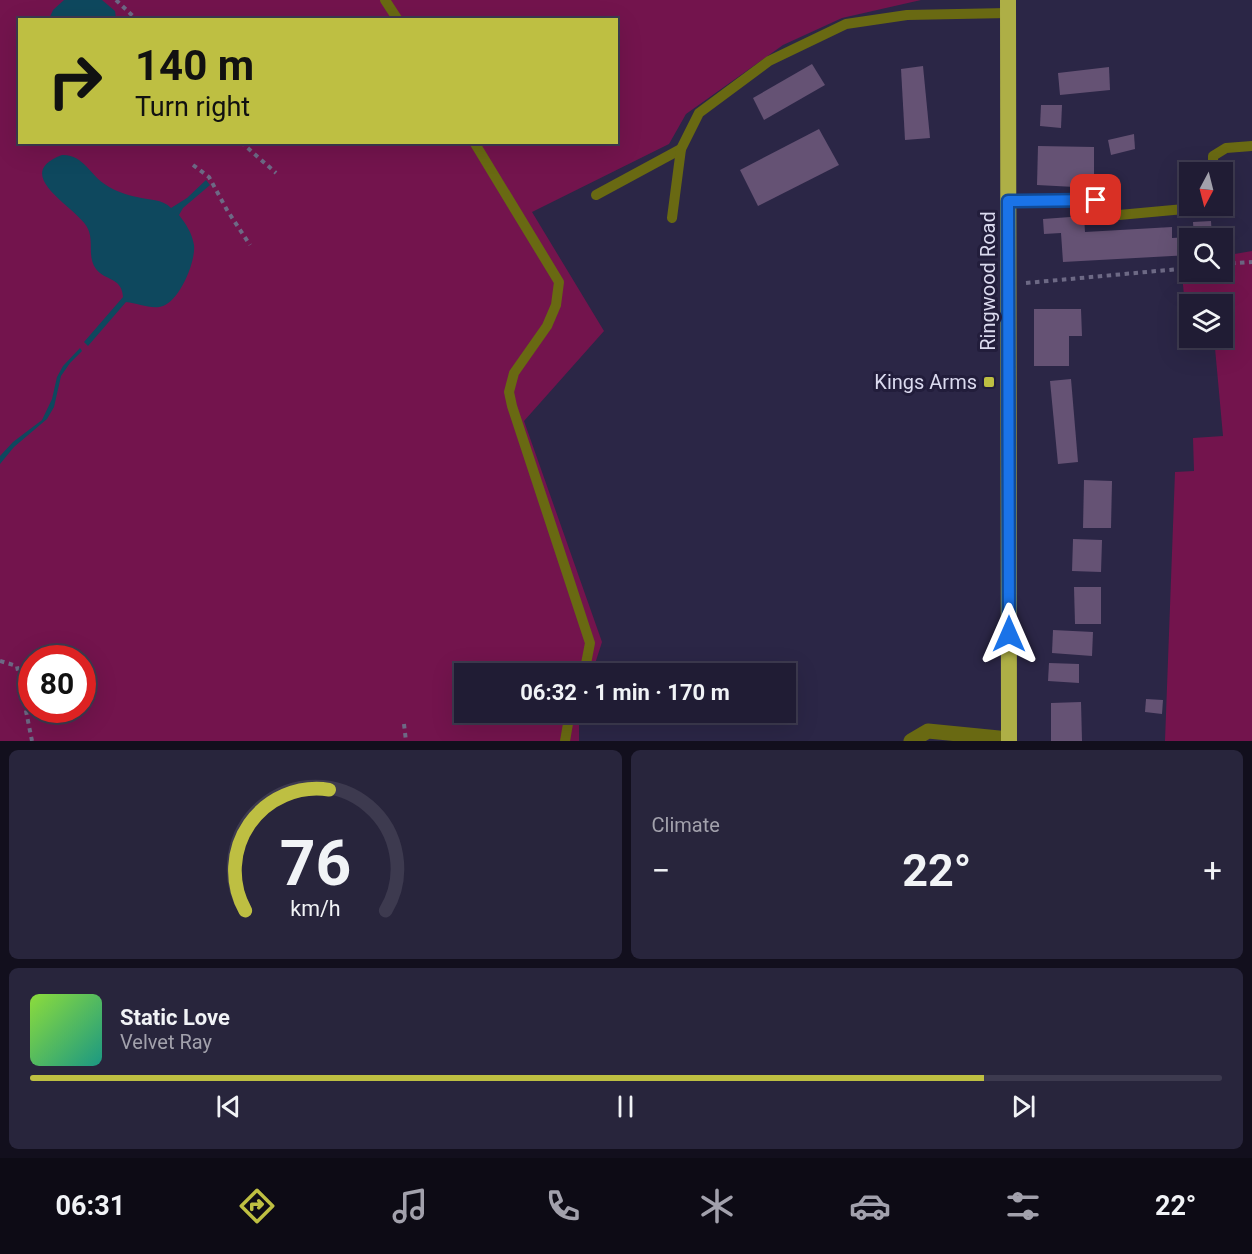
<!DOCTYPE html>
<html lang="en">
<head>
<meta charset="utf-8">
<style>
	body { margin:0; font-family:Roboto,sans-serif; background:#28253c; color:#f1f3f6; height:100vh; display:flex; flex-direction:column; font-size:22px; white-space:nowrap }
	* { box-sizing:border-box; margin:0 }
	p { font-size:20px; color:#a2a1ac }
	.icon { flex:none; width:33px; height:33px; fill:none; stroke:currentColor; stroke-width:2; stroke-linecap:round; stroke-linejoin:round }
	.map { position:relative; height:741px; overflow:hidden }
	.side { display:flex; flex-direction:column; gap:9px; padding:9px; background:#120f1d; flex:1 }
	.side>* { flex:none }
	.guide { position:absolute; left:18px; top:18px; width:600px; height:126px; border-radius:0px; box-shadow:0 6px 24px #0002,0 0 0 2px #3d3a4f; background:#bebf42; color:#111; overflow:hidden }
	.needle { width:39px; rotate:187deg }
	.buttons { position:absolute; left:1179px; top:162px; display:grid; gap:12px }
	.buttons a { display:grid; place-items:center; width:54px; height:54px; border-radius:0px; background:#201c34; box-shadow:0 6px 24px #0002,0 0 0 2px #3d3a4f; font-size:30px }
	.speed { position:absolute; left:18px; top:645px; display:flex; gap:12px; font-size:30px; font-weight:700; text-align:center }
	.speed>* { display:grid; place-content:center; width:78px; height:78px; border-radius:50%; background:#201c34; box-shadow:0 6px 24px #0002,0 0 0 2px #3d3a4f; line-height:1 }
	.speed .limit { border:9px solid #d22; background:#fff; color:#111 }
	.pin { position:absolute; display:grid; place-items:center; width:51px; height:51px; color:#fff; margin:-26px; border-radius:12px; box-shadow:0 3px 9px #0006 }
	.me { position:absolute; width:66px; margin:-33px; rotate:0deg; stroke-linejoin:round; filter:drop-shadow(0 0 4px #0008) }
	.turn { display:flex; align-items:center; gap:21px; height:126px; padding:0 18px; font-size:27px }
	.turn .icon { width:78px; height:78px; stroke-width:2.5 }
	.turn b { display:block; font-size:42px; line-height:51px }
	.big { font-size:45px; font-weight:700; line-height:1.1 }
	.side .tile { flex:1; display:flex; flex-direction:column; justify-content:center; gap:9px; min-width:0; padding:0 21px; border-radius:9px; background:#28253c }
	.side .dial { align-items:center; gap:0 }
	.dial svg { height:156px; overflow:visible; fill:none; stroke:#3d3a4f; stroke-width:7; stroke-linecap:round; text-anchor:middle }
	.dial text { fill:#f1f3f6; stroke:none }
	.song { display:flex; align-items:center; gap:18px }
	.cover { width:72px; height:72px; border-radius:9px; background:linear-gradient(135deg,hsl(90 70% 55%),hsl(170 70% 35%)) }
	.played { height:6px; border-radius:3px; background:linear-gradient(90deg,#bebf42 80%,#3d3a4f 80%) }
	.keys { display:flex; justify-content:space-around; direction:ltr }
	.heat { display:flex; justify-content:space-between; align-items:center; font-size:33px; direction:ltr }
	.side .tiles { flex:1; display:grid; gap:9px; grid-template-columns:1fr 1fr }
	.tile:last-child { grid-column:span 2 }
	.trip { position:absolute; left:454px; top:663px; width:342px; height:60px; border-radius:0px; background:#201c34; box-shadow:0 6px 24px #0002,0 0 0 2px #3d3a4f; font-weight:700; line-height:60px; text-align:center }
	.dock { display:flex; height:96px; justify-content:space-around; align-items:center; background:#0d0b15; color:#a2a1ac }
	.dock .icon { width:42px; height:42px }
	.dock .selected { color:#bebf42 }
	.dock b { font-size:27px; color:#f1f3f6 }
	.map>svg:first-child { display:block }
</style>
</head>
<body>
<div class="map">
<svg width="1252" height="741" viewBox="0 0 1252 741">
	<rect width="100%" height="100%" fill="#2b2646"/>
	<g fill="#73144d" fill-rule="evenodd">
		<path d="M 0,0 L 921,0 L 842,18 L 783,45 L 686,114 L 669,144 L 532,212 L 604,331 L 524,421 L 602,642 L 592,673 L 465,674 L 465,712 L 579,713 L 579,741 L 0,741 ZM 20,20 L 616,20 L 616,142 L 20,142 ZM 32,658 L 82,658 L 82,710 L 32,710 Z"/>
		<path d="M 1252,251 L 1252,741 L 1165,741 L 1175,472 L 1194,471 L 1193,438 L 1223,436 L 1215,348 L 1189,350 L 1181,263 L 1189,262 L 1190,272 L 1222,272 L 1223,256 ZM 1222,304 L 1222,338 L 1190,338 L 1190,304 Z"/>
	</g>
	<g fill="#0e485e">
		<path d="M 64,0 L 102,0 L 115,11 L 116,18 L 49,19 L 53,10 Z"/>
		<path d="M 62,155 C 83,154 90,175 106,185 C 115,191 127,195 137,197 C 148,200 163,199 171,208 L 187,198 L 206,180 L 210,185 L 183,208 L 179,215 C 186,224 192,233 194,245 C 196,261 180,300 163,306 C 152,310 138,303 126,302 L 88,346 L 84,342 L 123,297 C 122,277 105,281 96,269 C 87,257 94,242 88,229 C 80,209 8,175 62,155 Z"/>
		<path d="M 80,348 L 82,351 L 70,363 L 61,376 L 54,407 L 47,419 L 14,447 L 0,464 L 0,456 L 13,442 L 42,420 L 52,399 L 57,377 L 63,366 Z"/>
	</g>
	<g fill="#655274">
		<path d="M 812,64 L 825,85 L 764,120 L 753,98 Z"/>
		<path d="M 923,66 L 930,138 L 905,140 L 901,69 Z"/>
		<path d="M 1109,67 L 1110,90 L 1060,95 L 1058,73 Z"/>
		<path d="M 1041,105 L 1062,105 L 1061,128 L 1040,126 Z"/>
		<path d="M 819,129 L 839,165 L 758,206 L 740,170 Z"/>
		<path d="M 1134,134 L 1135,149 L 1111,155 L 1108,140 Z"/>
		<path d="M 1038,146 L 1094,147 L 1094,188 L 1037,185 Z"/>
		<path d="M 1084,216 L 1085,232 L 1172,227 L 1172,238 L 1190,237 L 1190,255 L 1063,262 L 1061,233 L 1044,234 L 1043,219 Z"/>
		<path d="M 1211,221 L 1212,238 L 1194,238 L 1193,222 Z"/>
		<path d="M 1034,309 L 1081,309 L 1082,336 L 1069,336 L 1069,366 L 1034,366 Z"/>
		<path d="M 1071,379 L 1078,462 L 1058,464 L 1050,381 Z"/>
		<path d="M 1084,480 L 1112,481 L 1111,528 L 1083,528 Z"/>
		<path d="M 1073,539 L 1102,540 L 1101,572 L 1072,571 Z"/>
		<path d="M 1074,587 L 1101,587 L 1101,624 L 1075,624 Z"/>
		<path d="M 1053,630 L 1093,632 L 1092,656 L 1052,653 Z"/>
		<path d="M 1049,663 L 1079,664 L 1079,683 L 1048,681 Z"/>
		<path d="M 1146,699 L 1163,700 L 1162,714 L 1145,712 Z"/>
		<path d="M 1081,702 L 1082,741 L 1051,741 L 1051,703 Z"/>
	</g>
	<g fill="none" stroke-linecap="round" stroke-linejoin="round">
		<g stroke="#6d6985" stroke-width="4" stroke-dasharray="4.5 4.5" stroke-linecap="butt">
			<path d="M 116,0 L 137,20"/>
			<path d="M 241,142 L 276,173"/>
			<path d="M 193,165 L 209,177 L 227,210 L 250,245"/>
			<path d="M 1222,264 L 1252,262"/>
			<path d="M 1026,283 L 1190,268"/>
			<path d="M 0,661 L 17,666 L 32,741"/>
			<path d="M 404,724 L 406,741"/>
		</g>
		<g stroke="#696912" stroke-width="10">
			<path d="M 385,0 L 398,20"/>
			<path d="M 474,142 L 559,282 L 556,305 L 547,326 L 514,373 L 509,392 L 512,406 L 590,643 L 584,674"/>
			<path d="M 1213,172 L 1213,156 L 1226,148 L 1252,146"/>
			<path d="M 596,195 L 681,149"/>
			<path d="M 1008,201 L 1096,200 L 1119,215 L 1206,207 L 1206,206"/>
			<path d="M 672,218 L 681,149 L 699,113 L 769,61 L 846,24 L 907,15 L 1008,13"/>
			<path d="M 565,741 L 570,712"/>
		</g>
		<path stroke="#696912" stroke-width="15" d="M 911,741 L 928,731 L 1009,739"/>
		<path stroke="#aeaf46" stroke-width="16" d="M 1008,0 L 1009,741"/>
	</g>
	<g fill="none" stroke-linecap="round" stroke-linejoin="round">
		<g stroke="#114b97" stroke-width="15">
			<path id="route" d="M 1009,634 L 1008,201 L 1096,200"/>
		</g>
		<use href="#route" stroke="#1a73e8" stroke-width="10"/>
	</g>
	<rect fill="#bebf42" stroke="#221d3b" stroke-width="2" x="983" y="376" width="12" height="12" rx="3"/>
	<g text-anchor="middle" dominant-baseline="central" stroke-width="6" stroke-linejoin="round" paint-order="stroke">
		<g font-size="20" fill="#dbdaef" stroke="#221d3b">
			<text transform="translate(988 281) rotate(-90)">Ringwood Road</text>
		</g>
		<g font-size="20" fill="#dbdaef" stroke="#221d3b" text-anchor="end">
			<text x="977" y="382">Kings Arms</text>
		</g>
	</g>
</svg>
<div class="buttons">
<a><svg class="needle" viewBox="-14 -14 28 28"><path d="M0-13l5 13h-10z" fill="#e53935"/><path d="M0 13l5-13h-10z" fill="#a2a1ac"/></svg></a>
<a><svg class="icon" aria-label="search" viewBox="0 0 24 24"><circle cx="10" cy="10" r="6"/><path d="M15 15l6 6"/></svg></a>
<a><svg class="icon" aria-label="layers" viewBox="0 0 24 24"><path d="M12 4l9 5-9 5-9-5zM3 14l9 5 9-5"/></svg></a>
</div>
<div class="speed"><div class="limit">80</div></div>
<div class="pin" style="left:1096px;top:200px;background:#d93025"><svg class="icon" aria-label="arrive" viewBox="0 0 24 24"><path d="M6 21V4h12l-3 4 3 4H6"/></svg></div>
<svg class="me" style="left:1009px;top:634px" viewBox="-20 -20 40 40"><path d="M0-17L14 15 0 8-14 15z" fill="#1a73e8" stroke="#fff" stroke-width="4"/></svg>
<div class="trip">06:32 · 1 min · 170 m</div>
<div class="guide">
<div class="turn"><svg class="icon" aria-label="right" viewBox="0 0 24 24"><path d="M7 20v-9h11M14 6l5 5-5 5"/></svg><div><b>140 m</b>Turn right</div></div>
</div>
</div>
<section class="side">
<div class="tiles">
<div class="tile dial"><svg viewBox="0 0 100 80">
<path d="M14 69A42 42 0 1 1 86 69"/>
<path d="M14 69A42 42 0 0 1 57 7" stroke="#bebf42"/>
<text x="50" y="56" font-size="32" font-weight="700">76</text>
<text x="50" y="72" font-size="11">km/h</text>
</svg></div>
<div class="tile"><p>Climate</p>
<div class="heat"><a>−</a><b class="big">22°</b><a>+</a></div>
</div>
<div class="tile">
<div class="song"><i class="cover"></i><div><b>Static Love</b><p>Velvet Ray</p></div></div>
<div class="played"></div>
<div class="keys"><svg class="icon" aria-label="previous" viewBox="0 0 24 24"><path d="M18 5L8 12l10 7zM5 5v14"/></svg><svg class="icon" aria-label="pause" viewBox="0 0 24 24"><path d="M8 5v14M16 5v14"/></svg><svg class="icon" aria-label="next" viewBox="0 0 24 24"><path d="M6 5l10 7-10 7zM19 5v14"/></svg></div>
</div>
</div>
</section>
<nav class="dock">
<b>06:31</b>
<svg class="icon selected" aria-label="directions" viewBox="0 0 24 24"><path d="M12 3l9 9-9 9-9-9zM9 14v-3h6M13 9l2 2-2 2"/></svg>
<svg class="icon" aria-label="music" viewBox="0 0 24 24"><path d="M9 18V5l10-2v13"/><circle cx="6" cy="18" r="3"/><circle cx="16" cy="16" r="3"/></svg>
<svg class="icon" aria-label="phone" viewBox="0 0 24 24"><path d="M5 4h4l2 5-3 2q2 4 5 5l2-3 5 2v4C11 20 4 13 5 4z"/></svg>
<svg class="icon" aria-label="climate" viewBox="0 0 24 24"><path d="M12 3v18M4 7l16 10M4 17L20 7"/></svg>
<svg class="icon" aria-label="car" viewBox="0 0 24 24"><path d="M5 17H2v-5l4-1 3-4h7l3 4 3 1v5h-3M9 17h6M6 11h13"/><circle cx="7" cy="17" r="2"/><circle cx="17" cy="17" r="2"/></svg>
<svg class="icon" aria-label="filters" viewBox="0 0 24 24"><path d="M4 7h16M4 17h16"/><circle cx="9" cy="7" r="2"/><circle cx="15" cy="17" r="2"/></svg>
<b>22°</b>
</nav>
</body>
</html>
